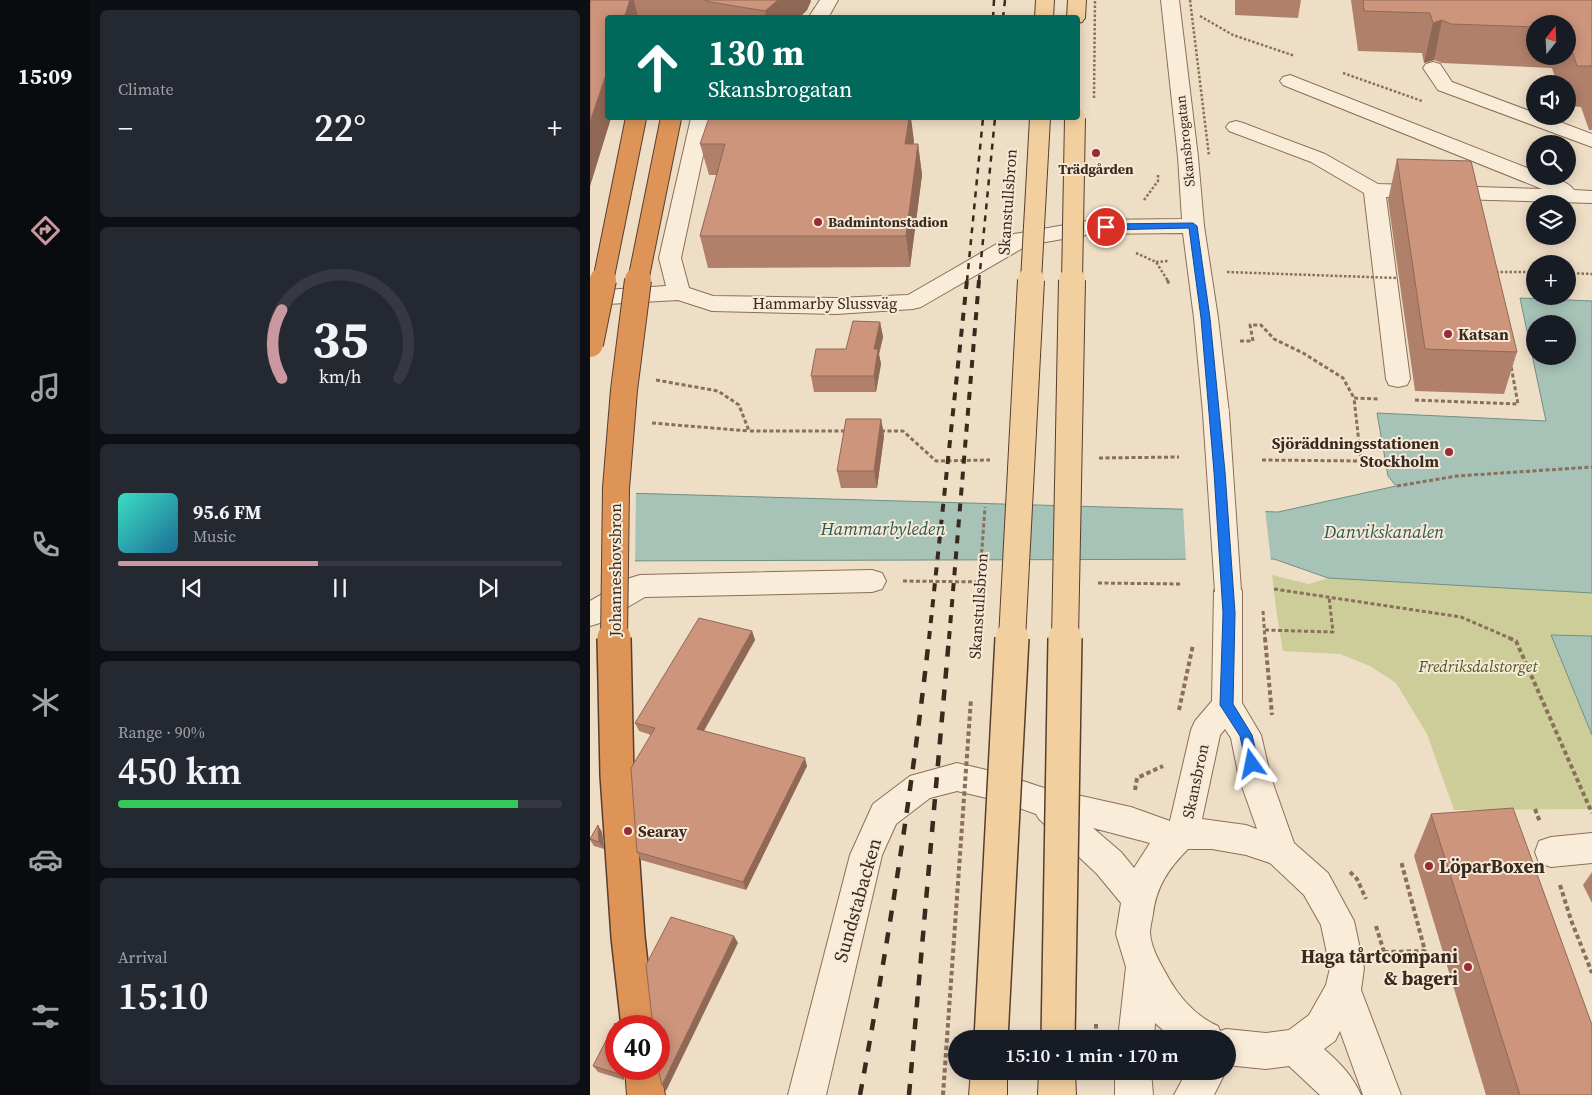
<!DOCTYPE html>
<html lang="en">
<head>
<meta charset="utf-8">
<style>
	body { margin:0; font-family:"Source Serif 4",serif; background:#242831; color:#f1f3f6; height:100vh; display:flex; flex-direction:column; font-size:19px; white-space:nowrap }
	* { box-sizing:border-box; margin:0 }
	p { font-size:16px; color:#9ea1a6 }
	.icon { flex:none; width:28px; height:28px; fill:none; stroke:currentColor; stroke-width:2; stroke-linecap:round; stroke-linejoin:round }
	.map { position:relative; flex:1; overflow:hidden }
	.details { display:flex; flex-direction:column; gap:10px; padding:10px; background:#0d0f14; width:500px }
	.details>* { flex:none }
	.guide { position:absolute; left:15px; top:15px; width:475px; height:105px; border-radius:5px; box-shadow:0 2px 12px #0003; background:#00695c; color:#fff; overflow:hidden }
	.needle { width:32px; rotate:18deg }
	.buttons { position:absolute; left:936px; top:15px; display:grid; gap:10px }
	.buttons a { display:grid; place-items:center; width:50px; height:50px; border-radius:50%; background:#171b24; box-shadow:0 2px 12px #0003; font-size:25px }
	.speed { position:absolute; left:15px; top:1015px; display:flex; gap:10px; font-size:25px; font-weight:700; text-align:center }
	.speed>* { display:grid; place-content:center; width:65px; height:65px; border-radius:50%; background:#171b24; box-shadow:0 2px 12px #0003; line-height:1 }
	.speed .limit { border:8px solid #d22; background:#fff; color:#111 }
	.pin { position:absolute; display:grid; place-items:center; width:42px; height:42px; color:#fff; margin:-21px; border:2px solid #fff; border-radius:50%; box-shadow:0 1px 5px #0007 }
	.me { position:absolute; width:55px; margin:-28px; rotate:348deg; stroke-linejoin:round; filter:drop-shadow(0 0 4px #0008) }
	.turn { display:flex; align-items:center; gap:18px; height:105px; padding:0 20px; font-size:22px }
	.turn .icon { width:65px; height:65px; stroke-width:2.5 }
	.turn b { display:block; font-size:35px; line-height:42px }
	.big { font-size:38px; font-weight:600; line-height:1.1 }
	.details .tile { flex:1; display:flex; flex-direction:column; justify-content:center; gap:8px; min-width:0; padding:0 18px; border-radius:8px; background:#242831 }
	.details .dial { align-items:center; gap:0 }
	.dial svg { height:130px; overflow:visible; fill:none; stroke:#363941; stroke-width:7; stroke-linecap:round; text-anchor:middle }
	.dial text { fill:#f1f3f6; stroke:none }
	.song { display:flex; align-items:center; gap:15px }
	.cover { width:60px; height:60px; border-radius:8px; background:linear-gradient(135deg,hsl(170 70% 55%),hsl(200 70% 35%)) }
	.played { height:5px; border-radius:2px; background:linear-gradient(90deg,#ca99a0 45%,#363941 45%) }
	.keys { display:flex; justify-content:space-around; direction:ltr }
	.heat { display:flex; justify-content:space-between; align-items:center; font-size:28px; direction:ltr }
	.charge { height:8px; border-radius:4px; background:linear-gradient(90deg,#34c759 90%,#363941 0) }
	.trip { position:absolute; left:358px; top:1030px; width:288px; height:50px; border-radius:25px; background:#171b24; box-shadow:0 2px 12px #0003; font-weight:600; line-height:50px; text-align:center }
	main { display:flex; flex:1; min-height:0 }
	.menu { display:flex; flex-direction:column; width:90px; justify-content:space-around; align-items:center; background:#090b0e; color:#9ea1a6 }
	.menu .icon { width:35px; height:35px }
	.menu .current { color:#ca99a0 }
	.menu b { font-size:22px; color:#f1f3f6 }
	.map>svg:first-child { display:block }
</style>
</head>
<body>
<main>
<nav class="menu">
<b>15:09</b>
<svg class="icon current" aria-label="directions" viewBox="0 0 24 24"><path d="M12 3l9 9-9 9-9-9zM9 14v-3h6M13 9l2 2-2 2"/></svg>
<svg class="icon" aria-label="music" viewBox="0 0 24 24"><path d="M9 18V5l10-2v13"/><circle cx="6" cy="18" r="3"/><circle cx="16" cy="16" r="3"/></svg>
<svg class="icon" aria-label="phone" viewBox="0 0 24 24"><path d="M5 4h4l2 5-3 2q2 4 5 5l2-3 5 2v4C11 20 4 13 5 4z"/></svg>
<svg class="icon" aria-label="climate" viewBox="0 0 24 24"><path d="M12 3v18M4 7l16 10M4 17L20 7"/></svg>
<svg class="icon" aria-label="car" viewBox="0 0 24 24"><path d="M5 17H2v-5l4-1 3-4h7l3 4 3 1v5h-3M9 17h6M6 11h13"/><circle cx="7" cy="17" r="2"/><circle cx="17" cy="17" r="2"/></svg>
<svg class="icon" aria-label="filters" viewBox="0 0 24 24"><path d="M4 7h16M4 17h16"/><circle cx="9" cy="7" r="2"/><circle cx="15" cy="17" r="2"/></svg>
</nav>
<section class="details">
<div class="tile"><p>Climate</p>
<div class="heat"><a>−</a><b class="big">22°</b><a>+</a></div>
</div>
<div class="tile dial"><svg viewBox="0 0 100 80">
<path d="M14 69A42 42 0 1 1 86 69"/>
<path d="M14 69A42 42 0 0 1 14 27" stroke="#ca99a0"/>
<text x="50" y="56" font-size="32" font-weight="700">35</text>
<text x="50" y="72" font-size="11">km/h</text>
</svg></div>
<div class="tile">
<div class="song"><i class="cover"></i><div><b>95.6 FM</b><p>Music</p></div></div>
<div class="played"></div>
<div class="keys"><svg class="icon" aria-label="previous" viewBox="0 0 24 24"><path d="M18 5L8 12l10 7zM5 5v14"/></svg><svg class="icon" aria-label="pause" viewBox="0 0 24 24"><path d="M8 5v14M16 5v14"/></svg><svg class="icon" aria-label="next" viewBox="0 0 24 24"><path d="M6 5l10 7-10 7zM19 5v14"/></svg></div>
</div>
<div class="tile"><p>Range · 90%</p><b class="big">450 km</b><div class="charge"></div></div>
<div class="tile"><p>Arrival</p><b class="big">15:10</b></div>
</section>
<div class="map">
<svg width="1002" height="1095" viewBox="0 0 1002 1095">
	<rect width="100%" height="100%" fill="#efdec6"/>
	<path fill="#cdcd99" d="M 682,575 L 719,584 L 738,578 L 1002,593 L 1002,636 L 961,635 L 1002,735 L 1002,809 L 864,810 L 837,734 L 806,683 L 780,666 L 750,654 L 693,651 L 687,616 Z"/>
	<g fill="#a7c2b7" stroke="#6e9184" fill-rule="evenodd">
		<path d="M 930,298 L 1002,301 L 1002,593 L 738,578 L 684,559 L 0,561 L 0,492 L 688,512 L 806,486 L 798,476 L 787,413 L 956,421 ZM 945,324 L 978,324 L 978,356 L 945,356 Z"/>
		<path d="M 961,635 L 1002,636 L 1002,735 Z"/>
	</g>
	<g fill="#efdec6">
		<path d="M 0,489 L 46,490 L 45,564 L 0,564 Z"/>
		<path d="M 593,506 L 675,509 L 681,561 L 596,562 Z"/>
	</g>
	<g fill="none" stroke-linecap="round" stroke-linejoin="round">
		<g stroke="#8a6f5b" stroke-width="2">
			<g id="minor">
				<path d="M 230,0 L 248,0 L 238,18 L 218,18 Z"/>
				<path d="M 571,0 L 589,0 L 608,157 L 614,226 L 628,318 L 639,413 L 635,419 L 626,422 L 617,419 L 613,413 L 604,318 L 593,233 L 502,234 L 438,245 L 331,307 L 323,309 L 246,314 L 122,311 L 88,300 L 0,305 L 0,291 L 76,286 L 69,258 L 101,118 L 121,118 L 91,258 L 99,288 L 123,296 L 246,298 L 318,295 L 424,234 L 502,220 L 592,219 L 588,157 Z"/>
				<path d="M 843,62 L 850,64 L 862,82 L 945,113 L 945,116 L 954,116 L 1002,134 L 1002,147 L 848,90 L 833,68 L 836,64 Z"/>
				<path d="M 700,75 L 945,171 L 945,176 C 957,176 976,179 984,190 L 1002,191 L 1002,203 L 796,197 L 820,379 L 817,385 L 808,387 L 799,385 L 796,379 L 774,193 L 721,162 L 639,131 L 636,127 L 639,123 L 646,121 L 653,123 L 735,154 L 788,184 L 952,189 L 693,85 L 690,81 L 693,77 Z"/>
				<path d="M 282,570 L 292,573 L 296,581 L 292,589 L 282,592 L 55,597 L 10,623 L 0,626 L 0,601 L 40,578 L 50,575 Z"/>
				<path d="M 638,580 L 648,583 L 652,591 L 652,703 L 671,735 L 681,778 L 704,843 L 738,873 L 764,921 L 774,968 L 771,990 L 811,1095 L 773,1095 L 750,1031 L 745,1041 L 734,1049 C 750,1063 762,1075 771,1095 L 730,1095 L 699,1066 L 676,1069 L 636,1065 L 636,1039 L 583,1039 L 565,1023 L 564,1039 L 528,1039 L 536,967 L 526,934 L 531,903 L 507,874 L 449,819 L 446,814 L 409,801 L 367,791 L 340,798 L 306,824 L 292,855 L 236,1095 L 198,1095 L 260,855 L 283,804 L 320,776 L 367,763 L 409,773 L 451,787 L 541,807 L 580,821 L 601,730 L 605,721 L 622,701 L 624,591 L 628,583 ZM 635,729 L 641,738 L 649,778 L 667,829 L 656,825 L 612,819 L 630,735 ZM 503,828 L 560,843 L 544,868 L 531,852 ZM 598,849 L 622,849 L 656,855 L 680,863 L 714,895 L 731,925 L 740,968 L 736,985 L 719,1015 L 699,1030 L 676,1033 L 636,1029 L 630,1031 L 628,1026 C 607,1017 590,998 579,979 C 572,966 561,949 560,933 C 560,927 562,920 563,914 C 566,887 579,868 598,849 Z"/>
				<path d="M 1002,833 L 1002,863 L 961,867 L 949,863 L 945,852 L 949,841 L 961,837 Z"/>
				<path d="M 525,1071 L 561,1071 L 563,1095 L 525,1095 Z"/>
				<path d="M 597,1071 L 636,1071 L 624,1095 L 584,1095 Z"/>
			</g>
		</g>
		<g stroke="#583e2f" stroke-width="2">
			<g id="major">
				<path d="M 446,0 L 464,0 L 463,18 L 445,18 Z"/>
				<path d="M 478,0 L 496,0 L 495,18 L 492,22 L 488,23 L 488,18 L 477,18 Z"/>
				<path d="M 381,1071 L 417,1071 L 417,1095 L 379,1095 Z"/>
				<path d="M 449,1071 L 485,1071 L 486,1095 L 448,1095 Z"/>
			</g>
		</g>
		<g stroke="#583e2f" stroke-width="2">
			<path id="highway" d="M 69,1063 L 75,1095 L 37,1095 L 35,1069 L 69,1069 Z"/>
		</g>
		<g stroke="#8a6f5b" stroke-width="2.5" stroke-dasharray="2.5 2" stroke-linecap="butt">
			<path d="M 610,16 L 643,35 L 705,56"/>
			<path d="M 753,73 L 832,101"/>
			<path d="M 554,200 L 568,181 L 568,174"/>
			<path d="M 546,253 L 566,262 L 578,281"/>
			<path d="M 566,262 L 579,261"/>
			<path d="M 906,272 L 945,272"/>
			<path d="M 978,273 L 1002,274"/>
		</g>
		<g stroke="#8a6f5b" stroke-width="3" stroke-dasharray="4 2.5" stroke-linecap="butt">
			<path d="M 577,280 L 580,285"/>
			<path d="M 650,341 L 663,341 L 660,325 L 671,325 L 684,339 L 713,353 L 753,378 L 764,398"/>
			<path d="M 66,380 L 128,391 L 149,405 L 159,431 L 257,431"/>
			<path d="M 825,400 L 928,404 L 921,366"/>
			<path d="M 62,423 L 159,431"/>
			<path d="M 291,431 L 313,431 L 346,461 L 400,460"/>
			<path d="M 509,458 L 589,457"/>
			<path d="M 672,460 L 771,461 L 764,398 L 789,399"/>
			<path d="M 807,486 L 867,476 L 1002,467"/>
			<path d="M 313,581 L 394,582"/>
			<path d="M 508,583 L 592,584"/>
			<path d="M 684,589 L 871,617 L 922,639"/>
			<path d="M 673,611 L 675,639"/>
			<path d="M 675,630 L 743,632 L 739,597"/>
		</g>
		<g stroke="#8a6f5b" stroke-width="4" stroke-dasharray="4.5 3" stroke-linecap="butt">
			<path d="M 675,638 L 682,715"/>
			<path d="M 919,638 L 926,641 L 1002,813"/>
			<path d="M 589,710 L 603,645"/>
			<path d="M 545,790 L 547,778 L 573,766"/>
			<path d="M 945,809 L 950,822"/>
			<path d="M 760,872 L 767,879 L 776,899"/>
			<path d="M 970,885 L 981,920 L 1002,973"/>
			<path d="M 786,926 L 794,952 L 793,961"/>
			<path d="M 794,952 L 835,951 L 811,861"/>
		</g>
		<use href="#minor" fill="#f9ecd9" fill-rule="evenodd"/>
		<use href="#major" fill="#f2cf9e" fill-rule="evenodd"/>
		<use href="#highway" fill="#de9457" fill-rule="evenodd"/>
		<g stroke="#3a291f" stroke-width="2.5" stroke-dasharray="6 6" stroke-linecap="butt">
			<path d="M 403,18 L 404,0"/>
			<path d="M 413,18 L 415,0"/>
			<path d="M 377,281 L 393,118"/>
			<path d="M 389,281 L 405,118"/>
		</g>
		<g stroke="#3a291f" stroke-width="4" stroke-dasharray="8 8" stroke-linecap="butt">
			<path d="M 339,639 L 377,280"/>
			<path d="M 359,639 L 389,280"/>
		</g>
		<g stroke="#3a291f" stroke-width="4.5" stroke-dasharray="11 11" stroke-linecap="butt">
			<path d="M 270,1095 C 298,943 322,791 339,638"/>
			<path d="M 319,1095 L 359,638"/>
		</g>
		<g stroke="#8a6f5b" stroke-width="28" stroke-linecap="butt">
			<path id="minor-bridge" d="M 626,413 L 638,591"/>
		</g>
		<g stroke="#583e2f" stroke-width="22" stroke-linecap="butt">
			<g id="major-bridge-far2">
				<path d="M 441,281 L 450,118"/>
				<path d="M 482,281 L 485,118"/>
			</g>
		</g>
		<g stroke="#583e2f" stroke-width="28" stroke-linecap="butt">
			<g id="major-bridge-far1">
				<path d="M 422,639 L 441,280"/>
				<path d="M 475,639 L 482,280"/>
			</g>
		</g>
		<g stroke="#583e2f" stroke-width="36" stroke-linecap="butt">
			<g id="major-bridge">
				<path d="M 401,1039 L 422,638"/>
				<path d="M 468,1039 L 475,638"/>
			</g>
		</g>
		<g stroke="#583e2f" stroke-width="22" stroke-linecap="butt">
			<g id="highway-bridge-far2">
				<path d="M 13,281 L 46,118"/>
				<path d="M 48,281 L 81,118"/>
			</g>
		</g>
		<g stroke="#583e2f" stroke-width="28" stroke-linecap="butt">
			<g id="highway-bridge-far1">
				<path d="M 0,344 L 13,280"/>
				<path d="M 24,639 L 26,488 L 34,390 L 48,280"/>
			</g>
		</g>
		<g stroke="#583e2f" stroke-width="36" stroke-linecap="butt">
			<path id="highway-bridge" d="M 24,638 L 27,775 L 38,937 L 48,1026"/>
		</g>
		<g stroke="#8a6f5b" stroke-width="2.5" stroke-dasharray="2.5 2" stroke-linecap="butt">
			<path d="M 600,0 L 619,156"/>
			<path d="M 504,98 L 505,0"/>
			<path d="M 637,272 L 807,278"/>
		</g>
		<path stroke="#8a6f5b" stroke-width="3" stroke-dasharray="4 2.5" stroke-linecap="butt" d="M 386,631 L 395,507"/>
		<g stroke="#8a6f5b" stroke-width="4" stroke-dasharray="4.5 3" stroke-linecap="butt">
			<path d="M 506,1024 L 506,1039"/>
			<path d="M 353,1095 L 381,699"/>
		</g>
		<use href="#minor-bridge" stroke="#f9ecd9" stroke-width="26"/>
		<use href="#major-bridge-far2" stroke="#f2cf9e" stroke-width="20"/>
		<use href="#major-bridge-far1" stroke="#f2cf9e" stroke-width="26"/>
		<use href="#major-bridge" stroke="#f2cf9e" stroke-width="33"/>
		<use href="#highway-bridge-far2" stroke="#de9457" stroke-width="20"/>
		<use href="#highway-bridge-far1" stroke="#de9457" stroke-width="26"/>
		<use href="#highway-bridge" stroke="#de9457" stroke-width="33"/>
	</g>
	<g fill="#b0806a" fill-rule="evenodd">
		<path d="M 0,0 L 220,0 L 221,1 L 217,10 L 209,18 L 18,18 L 21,118 L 0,186 Z"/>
		<path d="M 645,0 L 711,0 L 708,18 L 645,15 Z"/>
		<path d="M 761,0 L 1002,0 L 1002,130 L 999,130 L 991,107 L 978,106 L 978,84 L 967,84 L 962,68 L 852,63 L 844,60 L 834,63 L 832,53 L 768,51 ZM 945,24 L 978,24 L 978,56 L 945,56 Z"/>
		<path d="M 324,141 L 323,144 L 328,144 L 332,175 L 320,267 L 118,268 L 110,236 L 127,175 L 119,175 L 110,144 Z"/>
		<path d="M 807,159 L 927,352 L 914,394 L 825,391 L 798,200 Z"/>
		<path d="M 290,322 L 293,337 L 289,354 L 291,364 L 286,392 L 224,392 L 221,376 Z"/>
		<path d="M 291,419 L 294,436 L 287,488 L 251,488 L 247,471 Z"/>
		<path d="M 162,631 L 165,640 L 114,731 L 217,766 L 156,890 L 51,860 L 47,852 L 61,735 L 49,731 L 45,723 Z"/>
		<path d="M 841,814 L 1002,1095 L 896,1095 L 824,856 Z"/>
		<path d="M 12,832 L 14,849 L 4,846 L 0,840 L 0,838 Z"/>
		<path d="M 1002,872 L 1002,903 L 993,885 Z"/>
		<path d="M 3,1066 L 26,1069 L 34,1080 L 8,1072 Z"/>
	</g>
	<g fill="#906856">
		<path d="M 40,0 L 44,0 L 48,18 L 34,18 Z"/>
		<path d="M 188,0 L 220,0 L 221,1 L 217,10 L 209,18 L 176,18 L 175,11 Z"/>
		<path d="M 852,20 L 844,60 L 834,63 L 843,23 Z"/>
		<path d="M 18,69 L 18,118 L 21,118 L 0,186 L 0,122 Z"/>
		<path d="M 319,118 L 321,118 L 324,141 L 319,175 L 315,144 Z"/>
		<path d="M 328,144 L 332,175 L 320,267 L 316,236 Z"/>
		<path d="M 290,322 L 293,337 L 289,354 L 291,364 L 286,392 L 284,376 L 284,349 Z"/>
		<path d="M 291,419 L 294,436 L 287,488 L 284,471 Z"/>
		<path d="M 162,631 L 165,640 L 110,737 L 107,729 Z"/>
		<path d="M 215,758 L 217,766 L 156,890 L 153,882 Z"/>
		<path d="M 8,825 L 12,832 L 14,849 L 9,842 Z"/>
		<path d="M 144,936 L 148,943 L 76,1091 L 72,1085 Z"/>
		<path d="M 29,1069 L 34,1069 L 34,1080 L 29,1074 Z"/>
	</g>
	<g fill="#cd957b" stroke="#906856">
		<path d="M 0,0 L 40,0 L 34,18 L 18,18 L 18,69 L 0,122 Z"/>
		<path d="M 114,0 L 188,0 L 175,11 L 120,2 Z"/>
		<path d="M 773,0 L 1002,0 L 1002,66 L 987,66 L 978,38 L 978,24 L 945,24 L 945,27 L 861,24 L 852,20 L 843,23 L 840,13 L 774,11 Z"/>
		<path d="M 119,118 L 319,118 L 315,144 L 328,144 L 316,236 L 110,236 L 135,144 L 110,144 Z"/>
		<path d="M 807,159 L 881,161 L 927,352 L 835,349 Z"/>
		<path d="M 263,321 L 290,322 L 284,349 L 288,349 L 284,376 L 221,376 L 226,349 L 256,349 Z"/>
		<path d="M 256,419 L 291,419 L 284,471 L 247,471 Z"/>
		<path d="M 109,618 L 162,631 L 107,729 L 215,758 L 153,882 L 47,852 L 41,768 L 65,728 L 45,723 Z"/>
		<path d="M 923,808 L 1002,1025 L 1002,1095 L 930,1095 L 841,814 Z"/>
		<path d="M 8,825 L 9,842 L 0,839 Z"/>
		<path d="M 81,917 L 144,936 L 72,1085 L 68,1069 L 69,1026 L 60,1026 L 62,1018 L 56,965 Z"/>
		<path d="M 25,1023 L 27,1026 L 26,1069 L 29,1069 L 29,1074 L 3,1066 Z"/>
	</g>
	<path fill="#1a73e8" stroke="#114b97" d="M 603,223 L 607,226 L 620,318 L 635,472 L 645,613 L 643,704 L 662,735 L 669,764 L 667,768 L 662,769 L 658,768 L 656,764 L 650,736 L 630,705 L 633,613 L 624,472 L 611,318 L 599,228 L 516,230 L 511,227 L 516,224 Z"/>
	<g fill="#9a2b37" stroke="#f6e9d6" stroke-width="2">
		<circle cx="506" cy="153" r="5"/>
		<circle cx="228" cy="222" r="5"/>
		<circle cx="858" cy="334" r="5"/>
		<circle cx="859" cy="452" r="5"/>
		<circle cx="38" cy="831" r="5"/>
		<circle cx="839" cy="866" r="5"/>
		<circle cx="878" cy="967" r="5"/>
	</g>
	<g text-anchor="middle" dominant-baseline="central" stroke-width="4" stroke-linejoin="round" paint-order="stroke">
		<g font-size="14" fill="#3a291f" stroke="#f6e9d6">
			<text transform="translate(595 141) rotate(-96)">Skansbrogatan</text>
		</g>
		<g font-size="14" font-weight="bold" fill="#3a291f" stroke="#f6e9d6">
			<text x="506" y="169">Trädgården</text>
			<text x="238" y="222" text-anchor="start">Badmintonstadion</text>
		</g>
		<g font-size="16" fill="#3a291f" stroke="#f6e9d6">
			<text transform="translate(417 202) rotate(-86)">Skanstullsbron</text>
			<text x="235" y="303">Hammarby Slussväg</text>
			<text transform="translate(25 570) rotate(-90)">Johanneshovsbron</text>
			<text transform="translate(388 606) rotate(-86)">Skanstullsbron</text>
			<text transform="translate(605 781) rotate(-78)">Skansbron</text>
		</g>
		<g font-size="16" font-weight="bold" fill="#3a291f" stroke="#f6e9d6" text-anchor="start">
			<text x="868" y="334">Katsan</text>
			<text x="849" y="443" text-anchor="end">Sjöräddningsstationen<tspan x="849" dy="18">Stockholm</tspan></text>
			<text x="48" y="831">Searay</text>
		</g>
		<g font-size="16" font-style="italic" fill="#505726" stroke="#f6e9d6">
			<text x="888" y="666">Fredriksdalstorget</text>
		</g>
		<g font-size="18" font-style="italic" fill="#2e5a53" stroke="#f6e9d6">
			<text x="293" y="528">Hammarbyleden</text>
			<text x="794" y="531">Danvikskanalen</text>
		</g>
		<g font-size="19" font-weight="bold" fill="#3a291f" stroke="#f6e9d6" text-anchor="start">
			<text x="849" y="866">LöparBoxen</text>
			<text x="868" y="956" text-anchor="end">Haga tårtcompani<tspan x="868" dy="22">&amp; bageri</tspan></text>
		</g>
		<g font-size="19" fill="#3a291f" stroke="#f6e9d6">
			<text transform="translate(267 900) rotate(-74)">Sundstabacken</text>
		</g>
	</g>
</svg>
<div class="buttons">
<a><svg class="needle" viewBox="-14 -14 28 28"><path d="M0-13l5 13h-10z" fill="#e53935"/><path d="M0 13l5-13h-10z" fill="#9ea1a6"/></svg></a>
<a><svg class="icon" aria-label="sound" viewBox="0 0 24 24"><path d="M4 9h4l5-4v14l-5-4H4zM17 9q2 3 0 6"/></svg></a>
<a><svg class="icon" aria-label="search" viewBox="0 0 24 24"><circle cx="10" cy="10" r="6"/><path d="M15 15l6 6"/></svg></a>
<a><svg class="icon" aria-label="layers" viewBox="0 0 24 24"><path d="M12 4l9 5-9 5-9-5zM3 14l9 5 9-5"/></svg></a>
<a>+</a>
<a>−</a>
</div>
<div class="speed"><div class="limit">40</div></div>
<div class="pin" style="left:516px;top:227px;background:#d93025"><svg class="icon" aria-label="arrive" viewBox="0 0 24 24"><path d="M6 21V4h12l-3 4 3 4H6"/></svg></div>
<svg class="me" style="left:662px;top:764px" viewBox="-20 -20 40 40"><path d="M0-17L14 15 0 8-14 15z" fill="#1a73e8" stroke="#fff" stroke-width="4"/></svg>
<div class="trip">15:10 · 1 min · 170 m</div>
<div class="guide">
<div class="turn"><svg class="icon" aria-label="ahead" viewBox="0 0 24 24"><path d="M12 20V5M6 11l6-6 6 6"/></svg><div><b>130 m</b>Skansbrogatan</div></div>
</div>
</div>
</main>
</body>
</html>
